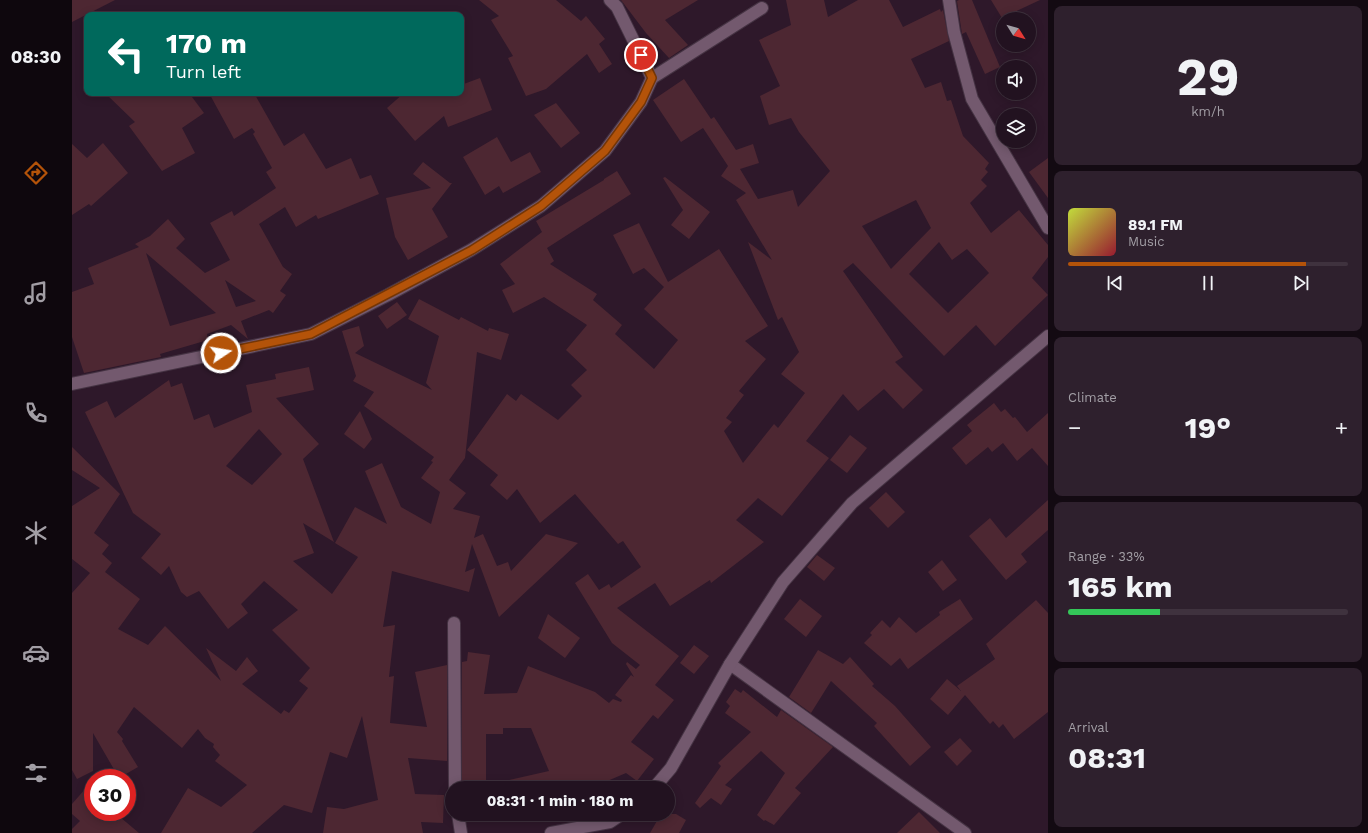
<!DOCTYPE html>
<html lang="en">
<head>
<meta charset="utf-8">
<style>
	body { margin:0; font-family:"Work Sans",sans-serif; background:#2e202d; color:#f1f3f6; height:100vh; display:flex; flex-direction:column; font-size:15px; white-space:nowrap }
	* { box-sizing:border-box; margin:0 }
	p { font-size:13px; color:#a29ea5 }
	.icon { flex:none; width:22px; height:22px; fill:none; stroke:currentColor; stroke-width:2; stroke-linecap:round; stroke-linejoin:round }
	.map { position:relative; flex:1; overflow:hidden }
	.side { display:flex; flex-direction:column; gap:6px; padding:6px; background:#130a12; width:320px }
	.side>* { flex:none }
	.top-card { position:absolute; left:12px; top:12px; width:380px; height:84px; border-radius:8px; box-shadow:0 2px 10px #0003,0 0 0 1px #3f323e; background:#00695c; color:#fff; overflow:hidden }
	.needle { width:26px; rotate:127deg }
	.tools { position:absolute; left:924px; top:12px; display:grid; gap:8px }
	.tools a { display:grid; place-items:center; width:40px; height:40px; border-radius:50%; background:#221220; box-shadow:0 2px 10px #0003,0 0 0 1px #3f323e; font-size:20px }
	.speed { position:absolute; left:12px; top:769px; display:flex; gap:8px; font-size:20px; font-weight:700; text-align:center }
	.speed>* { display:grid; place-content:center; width:52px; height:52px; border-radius:50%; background:#221220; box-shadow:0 2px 10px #0003,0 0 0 1px #3f323e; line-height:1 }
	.speed .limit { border:6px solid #d22; background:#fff; color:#111 }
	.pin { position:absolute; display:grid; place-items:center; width:34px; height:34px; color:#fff; margin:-17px; border:2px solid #fff; border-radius:50%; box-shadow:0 1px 4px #0007 }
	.me { position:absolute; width:44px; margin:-22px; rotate:78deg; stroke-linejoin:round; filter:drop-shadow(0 0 3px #0008) }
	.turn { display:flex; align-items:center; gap:14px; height:84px; padding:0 16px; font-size:18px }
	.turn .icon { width:52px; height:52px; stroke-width:2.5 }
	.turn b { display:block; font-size:28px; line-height:34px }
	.big { font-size:30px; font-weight:700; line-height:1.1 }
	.side .tile { flex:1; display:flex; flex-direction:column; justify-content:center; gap:6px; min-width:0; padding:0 14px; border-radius:8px; background:#2e202d }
	.side .dial { align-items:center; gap:0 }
	.dial b { font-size:52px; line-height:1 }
	.song { display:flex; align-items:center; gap:12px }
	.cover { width:48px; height:48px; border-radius:6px; background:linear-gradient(135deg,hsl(70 70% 55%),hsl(350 70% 35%)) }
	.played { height:4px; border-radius:2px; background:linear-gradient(90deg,#b45309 85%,#3f323e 85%) }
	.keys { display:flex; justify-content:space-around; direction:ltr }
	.heat { display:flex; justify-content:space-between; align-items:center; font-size:22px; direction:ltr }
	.charge { height:6px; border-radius:3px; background:linear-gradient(90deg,#34c759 33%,#3f323e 0) }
	.trip { position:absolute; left:373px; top:781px; width:230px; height:40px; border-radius:20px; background:#221220; box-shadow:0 2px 10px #0003,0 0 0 1px #3f323e; font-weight:700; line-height:40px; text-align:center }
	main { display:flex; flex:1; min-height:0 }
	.dock { display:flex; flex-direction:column; width:72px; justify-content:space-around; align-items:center; background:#0e070d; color:#a29ea5 }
	.dock .icon { width:28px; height:28px }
	.dock .active { color:#b45309 }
	.dock b { font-size:18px; color:#f1f3f6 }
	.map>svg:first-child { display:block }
</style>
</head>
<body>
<main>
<nav class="dock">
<b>08:30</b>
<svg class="icon active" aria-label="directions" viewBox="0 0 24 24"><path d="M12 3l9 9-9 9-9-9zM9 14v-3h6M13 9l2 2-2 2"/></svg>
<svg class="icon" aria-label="music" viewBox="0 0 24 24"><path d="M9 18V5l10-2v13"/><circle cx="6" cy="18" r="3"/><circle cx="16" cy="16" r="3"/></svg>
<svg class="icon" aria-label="phone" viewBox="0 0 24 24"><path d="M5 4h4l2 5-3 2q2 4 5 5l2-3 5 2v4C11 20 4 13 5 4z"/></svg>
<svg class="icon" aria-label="climate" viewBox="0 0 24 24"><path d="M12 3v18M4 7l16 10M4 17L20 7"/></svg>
<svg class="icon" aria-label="car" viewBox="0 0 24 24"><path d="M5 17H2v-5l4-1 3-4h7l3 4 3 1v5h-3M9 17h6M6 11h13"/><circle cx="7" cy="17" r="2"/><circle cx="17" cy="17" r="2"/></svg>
<svg class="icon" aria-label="filters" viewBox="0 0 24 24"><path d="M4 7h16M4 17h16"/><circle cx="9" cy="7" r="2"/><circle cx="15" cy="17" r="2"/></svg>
</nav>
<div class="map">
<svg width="976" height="833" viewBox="0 0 976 833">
	<rect width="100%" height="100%" fill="#2e182a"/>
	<g fill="#4d2732" fill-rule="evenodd">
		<path d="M 0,0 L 43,0 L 0,22 Z"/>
		<path d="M 407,0 L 484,0 L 509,21 L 514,16 L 533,39 L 527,44 L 540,64 L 527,73 L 515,54 L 474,89 L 454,96 L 436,58 L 441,56 L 419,20 L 427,16 Z"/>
		<path d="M 549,0 L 626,0 L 593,20 L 616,45 L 597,58 L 574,33 Z"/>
		<path d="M 714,0 L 752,0 L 756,17 L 786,0 L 817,0 L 831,27 L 868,9 L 869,12 L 871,10 L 877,41 L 839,59 L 853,88 L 869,82 L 875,101 L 879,100 L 891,136 L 917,163 L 913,169 L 916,172 L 909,180 L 915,186 L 898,203 L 919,233 L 947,210 L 976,245 L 976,257 L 960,278 L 976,295 L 923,346 L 904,325 L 872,356 L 781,263 L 771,271 L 831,357 L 823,362 L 851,390 L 831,409 L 812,389 L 786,411 L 771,394 L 734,441 L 757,458 L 710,516 L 686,498 L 664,520 L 692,542 L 639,583 L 638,580 L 598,606 L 583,583 L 545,608 L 607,656 L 583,685 L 602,700 L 586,719 L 581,715 L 559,742 L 582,759 L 565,781 L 554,773 L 519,788 L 435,788 L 433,781 L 477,771 L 459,728 L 431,728 L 431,734 L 414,734 L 414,788 L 390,788 L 390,662 L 395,661 L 396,652 L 418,655 L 412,694 L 445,693 L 456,666 L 523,692 L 537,703 L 541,699 L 549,702 L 550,700 L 543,695 L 559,675 L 562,677 L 554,664 L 555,662 L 564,669 L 568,665 L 540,643 L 503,583 L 516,574 L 527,590 L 537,584 L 539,588 L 569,567 L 551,541 L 546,544 L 503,494 L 468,523 L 445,489 L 435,500 L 418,485 L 426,475 L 395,450 L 435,394 L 444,401 L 449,394 L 486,420 L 510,396 L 499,385 L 515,370 L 494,350 L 515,325 L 472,297 L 441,313 L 430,290 L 443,284 L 428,264 L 470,232 L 464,221 L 532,180 L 532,179 L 545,171 L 559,194 L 475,248 L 482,261 L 478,264 L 525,294 L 521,300 L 550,325 L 543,334 L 582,369 L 606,340 L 572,309 L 592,287 L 572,268 L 561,274 L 541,235 L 567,223 L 596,282 L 647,249 L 696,326 L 673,341 L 694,359 L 667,391 L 672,395 L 654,418 L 660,422 L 652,431 L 671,463 L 702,424 L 706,428 L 733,393 L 709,374 L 727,352 L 710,317 L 706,320 L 676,242 L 700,260 L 664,200 L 674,193 L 649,176 L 656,166 L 631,128 L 609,142 L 581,100 L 612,79 L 639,119 L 642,117 L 664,150 L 681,144 L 687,163 L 668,169 L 686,199 L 721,190 L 726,207 L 758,171 L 727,132 L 719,118 L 697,125 L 688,96 L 708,86 L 687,40 L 719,25 ZM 844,200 L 859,228 L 819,269 L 790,226 ZM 867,242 L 880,260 L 895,249 L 917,273 L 876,313 L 837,274 Z"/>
		<path d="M 887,0 L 900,0 L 928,67 L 913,74 L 894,32 L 890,34 L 885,1 Z"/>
		<path d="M 919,0 L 968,0 L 930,18 Z"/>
		<path d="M 408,78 L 420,110 L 376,127 L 372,116 L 343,141 L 315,108 L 332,93 L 389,93 L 389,85 Z"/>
		<path d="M 33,93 L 117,93 L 132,113 L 110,128 L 123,153 L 90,171 L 57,126 L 63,122 Z"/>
		<path d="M 137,93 L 182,93 L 212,146 L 232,133 L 254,169 L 279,158 L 288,179 L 299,175 L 307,194 L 246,219 L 244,215 L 224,227 L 213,207 L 187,224 L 211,267 L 220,274 L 208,291 L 214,295 L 201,313 L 197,310 L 169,321 L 176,339 L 159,325 L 135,334 L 136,340 L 88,354 L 89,357 L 12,373 L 0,337 L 0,292 L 22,284 L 16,268 L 67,247 L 63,244 L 78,236 L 96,219 L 113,239 L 104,248 L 133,273 L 158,260 L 138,223 L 160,211 L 162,216 L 204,188 L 194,172 L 200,168 L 181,134 L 183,132 L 180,128 L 162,139 ZM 74,253 L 144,313 L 98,326 ZM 153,280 L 184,301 L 164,307 Z"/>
		<path d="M 484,103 L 508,133 L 489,148 L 462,115 Z"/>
		<path d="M 425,137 L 439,162 L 458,152 L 469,172 L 431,193 L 427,186 L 413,195 L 391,157 Z"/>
		<path d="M 31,143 L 56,173 L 19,206 L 17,204 L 0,215 L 0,144 L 15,158 Z"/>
		<path d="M 976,158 L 976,198 L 957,172 Z"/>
		<path d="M 351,162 L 378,183 L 380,183 L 360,209 L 376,237 L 336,260 L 323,237 L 314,198 L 359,188 L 341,174 Z"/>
		<path d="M 593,177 L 638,212 L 617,239 L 599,225 L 611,210 L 591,178 Z"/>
		<path d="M 347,299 L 387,320 L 389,317 L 416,331 L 417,328 L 437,334 L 429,360 L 405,352 L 393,458 L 377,480 L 394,493 L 381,509 L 408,516 L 402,538 L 411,534 L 425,566 L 436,562 L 439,571 L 474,534 L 506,543 L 427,617 L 400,544 L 393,572 L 403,568 L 397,592 L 320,571 L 311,627 L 323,625 L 317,677 L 322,676 L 318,723 L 355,727 L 343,672 L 375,665 L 375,761 L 336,758 L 343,794 L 372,795 L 371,823 L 349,822 L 351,833 L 251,833 L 255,807 L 272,809 L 306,800 L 290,716 L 275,758 L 258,752 L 240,813 L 212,805 L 180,833 L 89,833 L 116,788 L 149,807 L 175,785 L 143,761 L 148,755 L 141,747 L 142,744 L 133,738 L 126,729 L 110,748 L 62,707 L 45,732 L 51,739 L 50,741 L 66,767 L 47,778 L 21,733 L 21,771 L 5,779 L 0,770 L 0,593 L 18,573 L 0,559 L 0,506 L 28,488 L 0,470 L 0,447 L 48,494 L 22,533 L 37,545 L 30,554 L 40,563 L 33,572 L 68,599 L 46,629 L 76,645 L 93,626 L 149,681 L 134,648 L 164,671 L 175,657 L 186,671 L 170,684 L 209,714 L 212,710 L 217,713 L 236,688 L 227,681 L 238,668 L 200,630 L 226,610 L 192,581 L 169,604 L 176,613 L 156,629 L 127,591 L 115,597 L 109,592 L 97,566 L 89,575 L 69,558 L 89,534 L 61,513 L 13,412 L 35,401 L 43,418 L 97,380 L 99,387 L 110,383 L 122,420 L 137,414 L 142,428 L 180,412 L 174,385 L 204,379 L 203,374 L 237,367 L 242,390 L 204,398 L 247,444 L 231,459 L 262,542 L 231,523 L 242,553 L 221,561 L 260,594 L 286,557 L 263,543 L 283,507 L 315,524 L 293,471 L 310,463 L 329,507 L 359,524 L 368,492 L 349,478 L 361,462 L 359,461 L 362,457 L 292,406 L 302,392 L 281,381 L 284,376 L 270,331 L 287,326 L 292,346 L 283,353 L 360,390 L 354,383 L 367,336 L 336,319 ZM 187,429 L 210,454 L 180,485 L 154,466 Z"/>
		<path d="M 325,302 L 335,315 L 315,329 L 306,316 Z"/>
		<path d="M 922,403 L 929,412 L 933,409 L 941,418 L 943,417 L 955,432 L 976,413 L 976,466 L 960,448 L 945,461 L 931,443 L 920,452 L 916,447 L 894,465 L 880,448 L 900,431 L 895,425 Z"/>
		<path d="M 288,411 L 300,439 L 292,449 L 272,434 Z"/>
		<path d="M 778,435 L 795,448 L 775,473 L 758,460 Z"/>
		<path d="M 814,492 L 833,512 L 816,528 L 797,508 Z"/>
		<path d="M 976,500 L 976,530 L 949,554 L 955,562 L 934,580 L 897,536 L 918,518 L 934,538 Z"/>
		<path d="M 745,555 L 763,568 L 752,581 L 735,567 Z"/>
		<path d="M 870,560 L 885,580 L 871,591 L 856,572 Z"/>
		<path d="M 728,599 L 750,616 L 734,637 L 712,619 Z"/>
		<path d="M 888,599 L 901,619 L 836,669 L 828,658 L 819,666 L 792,643 L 800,635 L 798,633 L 810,620 L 818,628 L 827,617 L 844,633 L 868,615 L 867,612 Z"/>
		<path d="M 964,600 L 976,613 L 976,712 L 942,739 L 931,724 L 927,728 L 921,721 L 918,724 L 893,695 L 876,715 L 858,699 L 875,679 L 889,691 L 885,686 L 923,659 L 914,644 Z"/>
		<path d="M 476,614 L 508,638 L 493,658 L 466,638 Z"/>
		<path d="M 622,645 L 637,656 L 622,674 L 608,663 Z"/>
		<path d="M 746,650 L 771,664 L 778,657 L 802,684 L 800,686 L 823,706 L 859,747 L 838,766 L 802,726 L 805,723 L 759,681 L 739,713 L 717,697 Z"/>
		<path d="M 663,689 L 669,693 L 671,690 L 705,717 L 709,710 L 761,747 L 723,788 L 729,793 L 702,825 L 693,820 L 692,821 L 685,815 L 713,773 L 689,751 L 653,785 L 660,789 L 649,805 L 639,798 L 628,808 L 623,803 L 649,766 L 646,763 L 679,732 L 653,713 L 658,706 L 654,702 Z"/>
		<path d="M 888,738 L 900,751 L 885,766 L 872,752 Z"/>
		<path d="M 21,780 L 21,812 L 42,812 L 67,833 L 0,833 L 0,829 L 8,821 L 0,814 L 0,804 Z"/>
		<path d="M 847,812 L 868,833 L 825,833 Z"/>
		<path d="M 440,814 L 459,814 L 442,821 Z"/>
		<path d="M 589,814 L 604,814 L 614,820 L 607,833 L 578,833 Z"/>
	</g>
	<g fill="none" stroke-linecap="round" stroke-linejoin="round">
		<g stroke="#453343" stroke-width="14">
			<g id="minor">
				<path d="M 877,0 L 882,32 L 900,99 L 976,228"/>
				<path d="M 580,78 L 690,8"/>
				<path d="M 0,384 L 239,334 L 316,295 L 399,250 L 469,206 L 533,151 L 569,102 L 580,78 L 545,7 L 538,0"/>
				<path d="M 382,623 L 383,788"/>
				<path d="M 658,664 L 893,833"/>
				<path d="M 582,788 L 599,768 L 658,664 L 711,582 L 780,503 L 976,336"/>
				<path d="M 386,814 L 389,833"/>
				<path d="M 479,833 L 538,822 L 550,814"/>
			</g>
		</g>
		<use href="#minor" stroke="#73596e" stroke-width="12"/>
	</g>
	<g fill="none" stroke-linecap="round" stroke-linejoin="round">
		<g stroke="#753606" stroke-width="10">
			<path id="route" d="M 149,353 L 239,334 L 400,250 L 469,206 L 533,151 L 569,102 L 580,78 L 569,55"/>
		</g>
		<use href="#route" stroke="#b45309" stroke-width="7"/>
	</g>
</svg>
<div class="tools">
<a><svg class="needle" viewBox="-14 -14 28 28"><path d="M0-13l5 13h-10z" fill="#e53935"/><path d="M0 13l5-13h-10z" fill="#a29ea5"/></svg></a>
<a><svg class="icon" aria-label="sound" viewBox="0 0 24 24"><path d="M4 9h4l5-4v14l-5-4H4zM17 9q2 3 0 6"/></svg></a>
<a><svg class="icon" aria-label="layers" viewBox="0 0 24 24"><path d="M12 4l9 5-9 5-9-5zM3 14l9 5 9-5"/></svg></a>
</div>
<div class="speed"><div class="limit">30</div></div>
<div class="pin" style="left:569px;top:55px;background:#d93025"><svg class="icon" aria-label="arrive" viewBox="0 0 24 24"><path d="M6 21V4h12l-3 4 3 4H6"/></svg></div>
<svg class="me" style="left:149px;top:353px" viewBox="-20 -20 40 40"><circle r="17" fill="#b45309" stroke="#fff" stroke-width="3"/><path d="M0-11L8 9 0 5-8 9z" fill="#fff"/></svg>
<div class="trip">08:31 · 1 min · 180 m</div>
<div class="top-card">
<div class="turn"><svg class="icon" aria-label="left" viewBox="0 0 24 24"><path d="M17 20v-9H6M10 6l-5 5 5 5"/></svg><div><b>170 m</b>Turn left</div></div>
</div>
</div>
<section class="side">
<div class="tile dial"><b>29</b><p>km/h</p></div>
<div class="tile">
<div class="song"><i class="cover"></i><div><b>89.1 FM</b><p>Music</p></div></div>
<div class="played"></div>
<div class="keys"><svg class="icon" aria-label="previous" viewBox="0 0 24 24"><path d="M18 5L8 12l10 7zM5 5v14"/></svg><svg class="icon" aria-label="pause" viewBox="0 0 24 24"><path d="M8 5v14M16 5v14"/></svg><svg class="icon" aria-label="next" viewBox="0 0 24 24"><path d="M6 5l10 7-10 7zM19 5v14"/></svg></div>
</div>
<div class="tile"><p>Climate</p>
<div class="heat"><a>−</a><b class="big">19°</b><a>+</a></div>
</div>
<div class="tile"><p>Range · 33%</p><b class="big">165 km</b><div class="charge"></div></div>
<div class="tile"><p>Arrival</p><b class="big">08:31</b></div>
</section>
</main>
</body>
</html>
